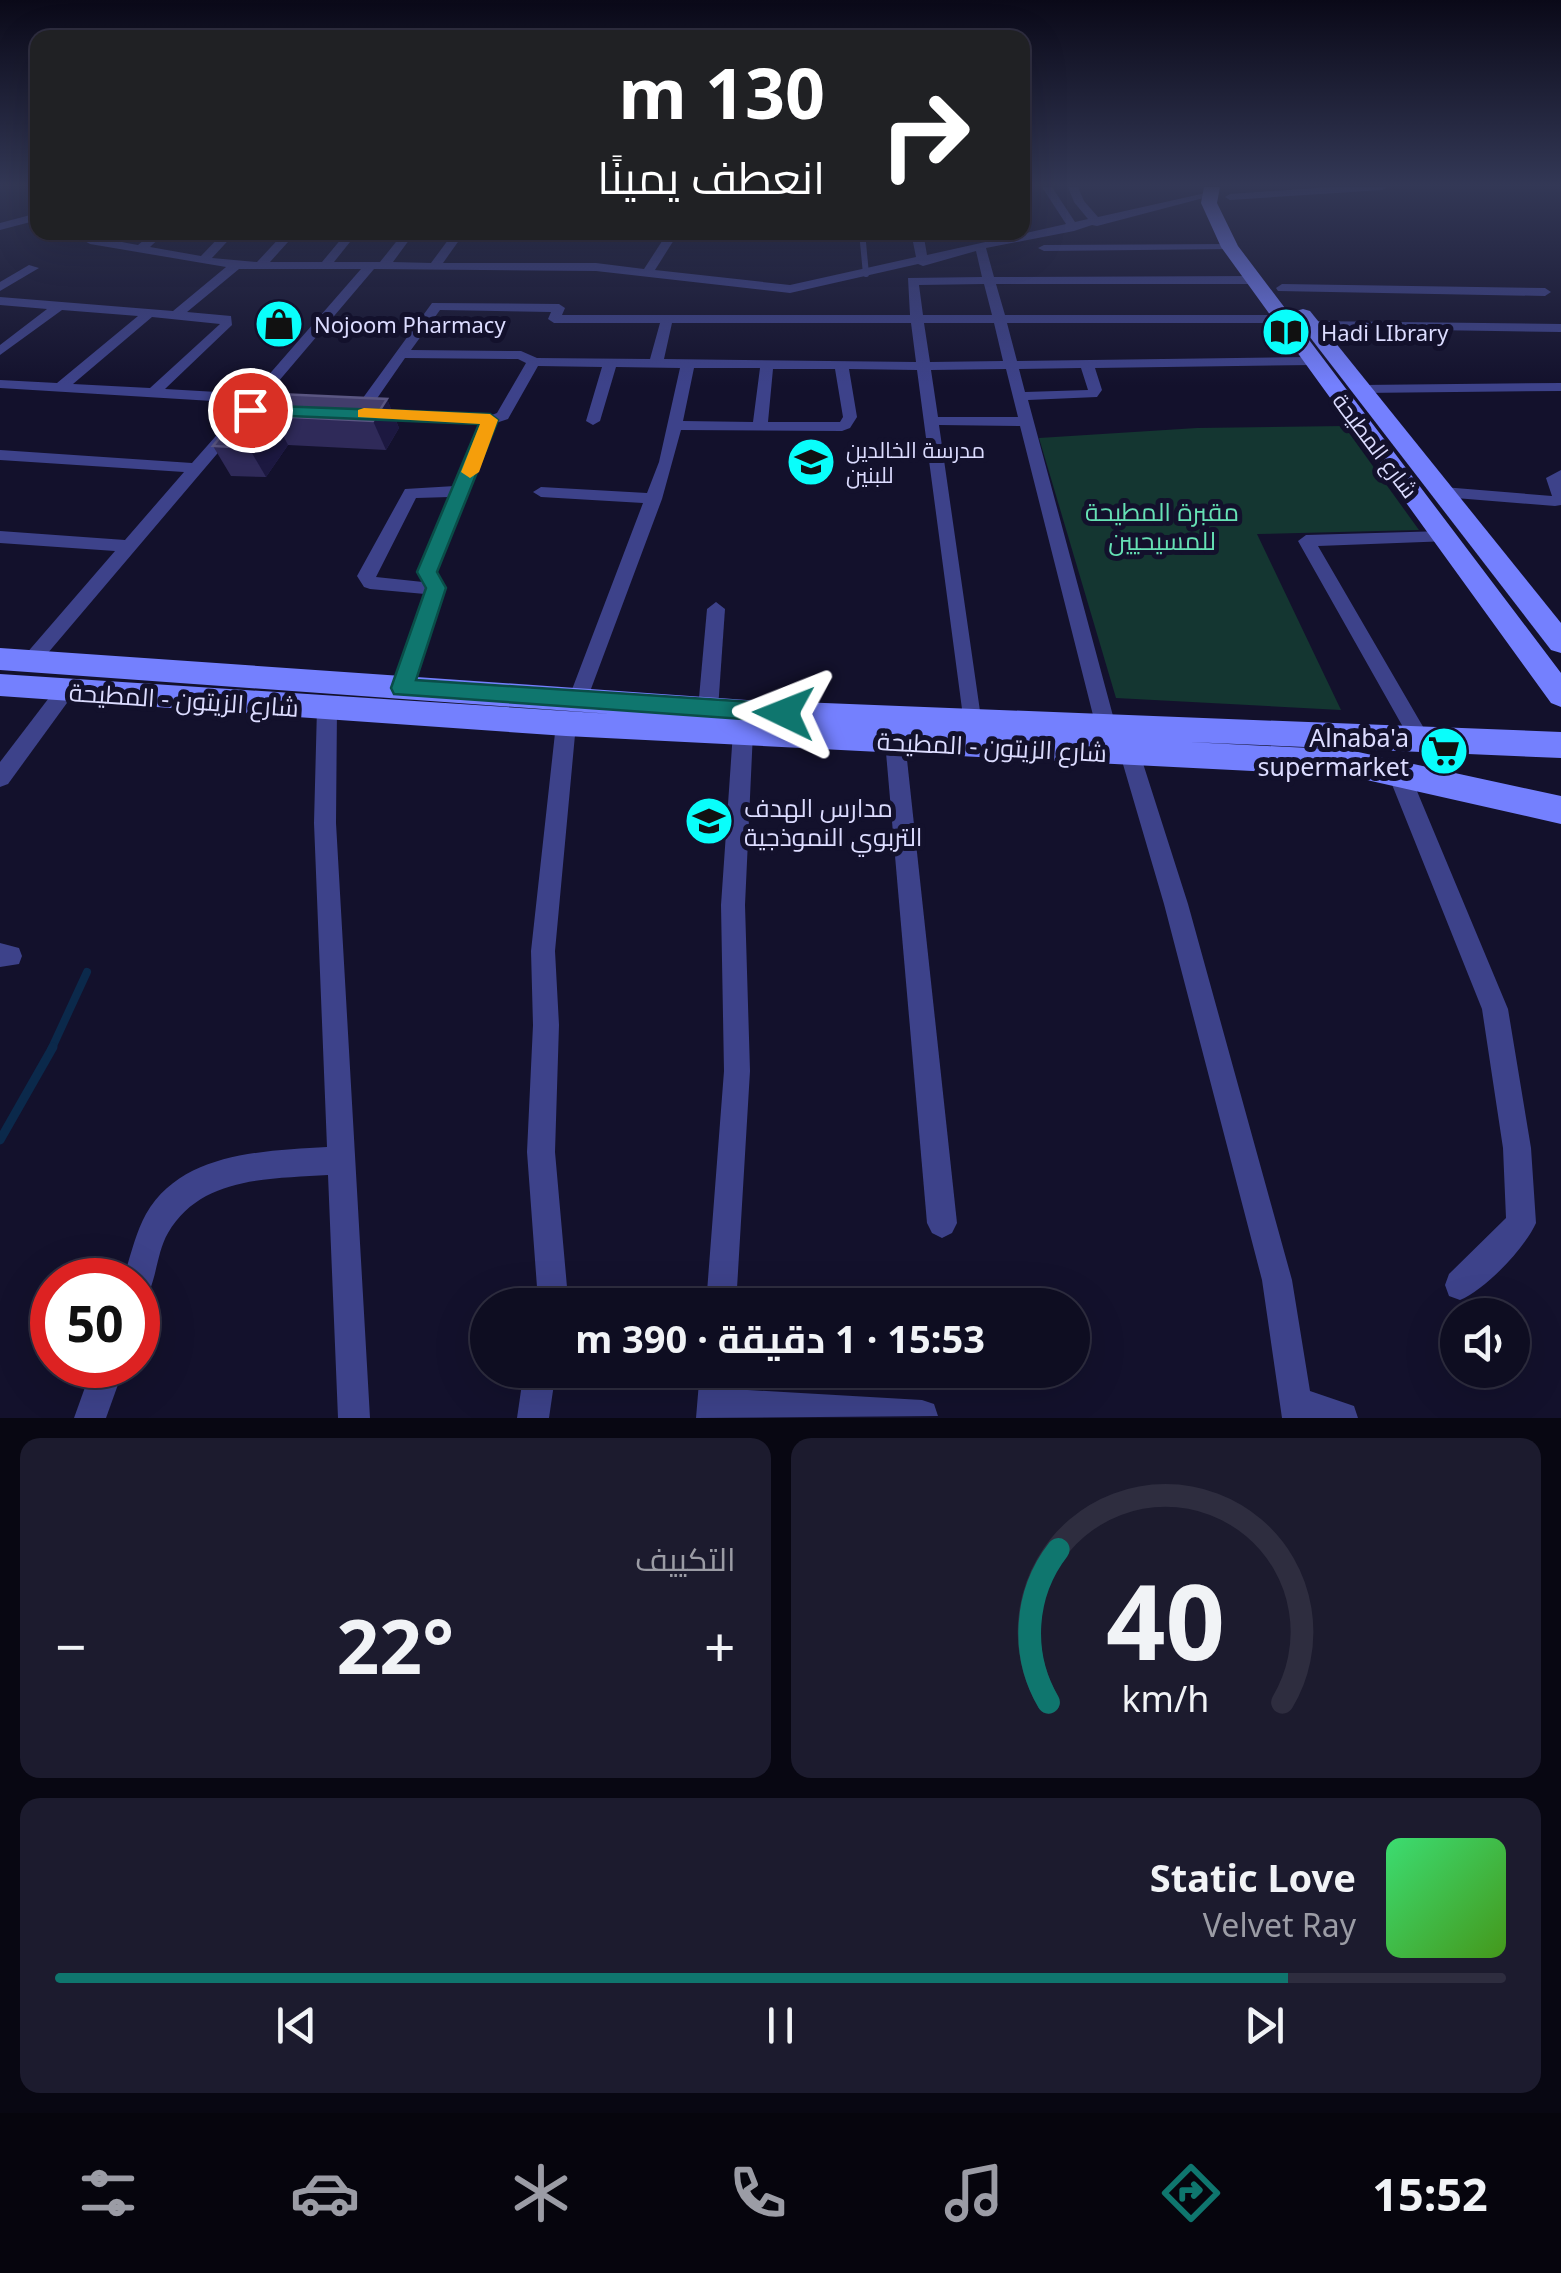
<!DOCTYPE html>
<html lang="ar">
<head>
<meta charset="utf-8">
<style>
	body { margin:0; font-family:"Noto Sans",Cairo,sans-serif; background:#1c1b2e; color:#f1f3f6; direction:rtl; height:100vh; display:flex; flex-direction:column; font-size:38px; white-space:nowrap }
	* { box-sizing:border-box; margin:0 }
	p { font-size:32px; color:#9b9ca5 }
	.icon { flex:none; width:55px; height:55px; fill:none; stroke:currentColor; stroke-width:2; stroke-linecap:round; stroke-linejoin:round }
	.map { position:relative; height:1418px; overflow:hidden; direction:ltr }
	.sheet { display:flex; flex-direction:column; gap:20px; padding:20px; background:#080712; flex:1 }
	.sheet>* { flex:none }
	.top-card { position:absolute; left:30px; top:30px; width:1000px; height:210px; border-radius:20px; box-shadow:0 10px 40px #0002,0 0 0 2px #2e2d3f; direction:rtl; background:#202124; color:#fff; overflow:hidden }
	.controls { position:absolute; left:1440px; top:1298px; display:grid; gap:20px }
	.controls a { display:grid; place-items:center; width:90px; height:90px; border-radius:50%; background:#0e0d21; box-shadow:0 10px 40px #0002,0 0 0 2px #2e2d3f; font-size:50px }
	.speed { position:absolute; left:30px; top:1258px; display:flex; gap:20px; font-size:50px; font-weight:700; text-align:center }
	.speed>* { display:grid; place-content:center; width:130px; height:130px; border-radius:50%; background:#0e0d21; box-shadow:0 10px 40px #0002,0 0 0 2px #2e2d3f; line-height:1 }
	.speed .limit { border:15px solid #d22; background:#fff; color:#111 }
	.pin { position:absolute; display:grid; place-items:center; width:85px; height:85px; color:#fff; margin:-42px; border:5px solid #fff; border-radius:50%; box-shadow:0 2px 10px #0007 }
	.me { position:absolute; width:110px; margin:-55px; rotate:272deg; stroke-linejoin:round; filter:drop-shadow(0 0 8px #0008) }
	.turn { display:flex; align-items:center; gap:35px; height:210px; padding:0 40px; font-size:45px }
	.turn .icon { width:130px; height:130px; stroke-width:2.5 }
	.turn b { display:block; font-size:70px; line-height:85px }
	.big { font-size:75px; font-weight:700; line-height:1.1 }
	.sheet .tile { flex:1; display:flex; flex-direction:column; justify-content:center; gap:15px; min-width:0; padding:0 35px; border-radius:20px; background:#1c1b2e }
	.sheet .dial { align-items:center; gap:0 }
	.dial svg { height:260px; overflow:visible; fill:none; stroke:#2e2d3f; stroke-width:7; stroke-linecap:round; text-anchor:middle }
	.dial text { fill:#f1f3f6; stroke:none }
	.song { display:flex; align-items:center; gap:30px }
	.cover { width:120px; height:120px; border-radius:15px; background:linear-gradient(135deg,hsl(140 70% 55%),hsl(100 70% 35%)) }
	.played { height:10px; border-radius:5px; background:linear-gradient(90deg,#0f766e 85%,#2e2d3f 85%) }
	.keys { display:flex; justify-content:space-around; direction:ltr }
	.heat { display:flex; justify-content:space-between; align-items:center; font-size:55px; direction:ltr }
	.sheet .tiles { flex:1; display:grid; gap:20px; grid-template-columns:1fr 1fr }
	.tile:last-child { grid-column:span 2 }
	.trip { position:absolute; left:470px; top:1288px; width:620px; height:100px; border-radius:50px; background:#0e0d21; box-shadow:0 10px 40px #0002,0 0 0 2px #2e2d3f; font-weight:700; line-height:100px; text-align:center; direction:rtl }
	.dock { display:flex; height:160px; justify-content:space-around; align-items:center; background:#06050d; color:#9b9ca5 }
	.dock .icon { width:70px; height:70px }
	.dock .active { color:#0f766e }
	.dock b { font-size:45px; color:#f1f3f6 }
	.map>svg:first-child { display:block }
</style>
</head>
<body>
<div class="map">
<svg width="1561" height="1418" viewBox="0 0 1561 1418">
	<rect width="100%" height="100%" fill="#13112c"/>
	<path fill="#143631" d="M 1344,426 L 1419,530 L 1257,534 L 1341,710 L 1116,698 L 1039,438 L 1197,428 Z"/>
	<g fill="none" stroke-linecap="round" stroke-linejoin="round">
		<path stroke="#0b294b" stroke-width="8" d="M 51,1050 L 87,972"/>
		<path stroke="#0b294b" stroke-width="9" d="M 0,1140 L 53,1047"/>
		<path stroke="#3d428a" stroke-width="6" d="M 862,232 L 866,274"/>
		<g fill="#3d428a" fill-rule="evenodd">
			<path d="M 1042,187 L 1052,187 L 1075,222 L 1088,219 L 1074,202 L 1068,187 L 1078,187 L 1084,201 L 1098,217 L 1210,192 L 1215,195 L 1097,226 L 1092,225 L 1074,231 L 986,248 L 994,277 L 1253,276 L 1259,280 L 1253,284 L 996,284 L 1005,315 L 1282,315 L 1288,319 L 1282,323 L 1007,323 L 1017,361 L 1312,357 L 1319,361 L 1312,365 L 1095,368 L 1102,390 L 1097,397 L 1028,400 L 1116,727 L 1113,733 L 1099,733 L 1096,727 L 1020,426 L 939,425 L 981,718 L 978,724 L 964,724 L 917,370 L 849,369 L 857,417 L 850,428 L 842,431 L 681,430 L 662,499 L 585,705 L 571,705 L 568,700 L 643,503 L 541,497 L 533,492 L 541,487 L 647,493 L 659,462 L 680,368 L 616,367 L 600,421 L 593,425 L 586,421 L 602,367 L 538,366 L 508,419 L 496,423 L 436,572 L 445,589 L 409,693 L 402,696 L 392,688 L 425,594 L 370,589 L 364,587 L 357,576 L 405,489 L 455,486 L 481,424 L 368,418 L 352,413 L 432,303 L 559,304 L 565,308 L 562,315 L 910,315 L 908,278 L 982,277 L 976,251 L 923,266 L 918,264 L 790,293 L 596,271 L 374,269 L 36,667 L 22,667 L 19,662 L 115,551 L 0,543 L 0,531 L 125,540 L 184,472 L 0,460 L 0,450 L 192,463 L 245,403 L 0,388 L 0,380 L 57,383 L 138,316 L 62,310 L 0,355 L 0,345 L 47,309 L 0,305 L 0,297 L 173,311 L 226,267 L 90,244 L 69,232 C 88,232 117,242 138,245 L 154,232 L 166,232 L 150,247 L 201,256 L 224,232 L 236,232 L 212,258 L 257,262 L 285,232 L 297,232 L 270,262 L 322,262 L 347,232 L 358,232 L 334,262 L 380,262 L 404,232 L 415,232 L 393,262 L 431,263 L 454,232 L 465,232 L 443,263 L 596,263 L 644,269 L 668,232 L 679,232 L 655,270 L 790,285 L 916,257 L 911,232 L 923,232 L 927,255 L 1066,224 ZM 239,269 L 361,269 L 252,394 L 165,389 L 232,325 L 231,316 L 187,312 ZM 984,284 L 992,315 L 923,315 L 919,285 ZM 440,310 L 551,312 L 548,319 L 554,323 L 660,323 L 650,359 L 537,358 L 521,351 L 411,350 ZM 152,317 L 220,324 L 150,388 L 73,384 ZM 672,323 L 911,323 L 916,362 L 664,359 ZM 924,323 L 994,323 L 1003,361 L 930,362 ZM 405,358 L 518,359 L 526,363 L 497,413 L 489,416 L 369,410 ZM 694,368 L 760,368 L 753,422 L 683,421 ZM 1081,368 L 1088,390 L 1025,392 L 1019,369 ZM 773,369 L 835,369 L 843,417 L 840,422 L 768,422 ZM 1006,369 L 1018,417 L 938,417 L 931,370 ZM 450,497 L 418,572 L 423,582 L 376,577 L 416,498 Z"/>
			<path d="M 1331,187 L 1387,187 L 1382,190 L 1230,200 L 1225,197 L 1230,194 Z"/>
			<path d="M 38,213 L 38,220 L 0,230 L 0,223 Z"/>
			<path d="M 1230,244 L 1236,247 L 1234,249 L 1044,251 L 1038,248 L 1044,245 Z"/>
			<path d="M 29,265 L 39,268 L 0,291 L 0,282 Z"/>
			<path d="M 1282,284 L 1545,288 L 1551,292 L 1545,296 L 1278,291 L 1276,288 Z"/>
			<path d="M 1311,321 L 1561,324 L 1561,332 L 1306,328 L 1305,325 Z"/>
			<path d="M 1561,383 L 1561,391 L 1361,393 L 1354,389 L 1361,385 Z"/>
			<path d="M 1561,470 L 1561,505 L 1555,506 L 1443,497 L 1435,492 L 1443,487 L 1552,496 L 1546,478 Z"/>
			<path d="M 1444,531 L 1450,533 L 1450,541 L 1318,546 L 1429,737 L 1426,743 L 1412,743 L 1298,541 L 1306,535 Z"/>
			<path d="M 716,602 L 725,609 L 718,709 L 715,715 L 701,715 L 698,709 L 707,609 Z"/>
			<path d="M 65,683 L 75,691 L 72,696 L 8,784 L 0,787 L 0,762 L 58,686 Z"/>
			<path d="M 327,700 L 334,702 L 337,708 L 336,823 L 370,1418 L 338,1418 L 328,1175 C 270,1179 201,1176 168,1233 C 158,1250 157,1273 149,1292 L 138,1296 L 138,1280 L 123,1280 C 130,1258 135,1234 146,1214 C 182,1152 263,1151 327,1147 L 314,823 L 317,708 L 320,702 Z"/>
			<path d="M 566,716 L 573,718 L 576,724 L 555,951 L 559,1025 L 555,1152 L 567,1287 L 564,1305 L 534,1305 L 537,1287 L 527,1152 L 533,1025 L 531,951 L 556,724 L 559,718 Z"/>
			<path d="M 743,724 L 750,726 L 753,732 L 745,905 L 750,1071 L 736,1305 L 706,1305 L 724,1071 L 721,905 L 733,732 L 736,726 Z"/>
			<path d="M 895,733 L 902,735 L 905,741 L 957,1223 L 952,1233 L 942,1238 L 932,1233 L 927,1223 L 885,741 L 888,735 Z"/>
			<path d="M 1130,745 L 1137,748 L 1140,754 L 1188,904 L 1292,1280 L 1310,1391 L 1354,1406 L 1358,1418 L 1282,1418 L 1262,1280 L 1164,904 L 1120,754 L 1123,748 Z"/>
			<path d="M 1398,763 L 1405,766 L 1409,772 L 1508,1009 L 1531,1148 L 1536,1223 C 1525,1248 1485,1290 1460,1300 L 1449,1296 L 1445,1285 L 1449,1274 L 1506,1218 L 1503,1148 L 1482,1009 L 1387,772 L 1391,766 Z"/>
			<path d="M 0,943 L 19,948 L 22,956 L 19,964 L 0,967 Z"/>
			<path d="M 93,1365 L 125,1365 L 106,1418 L 74,1418 Z"/>
			<path d="M 524,1370 L 556,1370 L 549,1418 L 517,1418 Z"/>
			<path d="M 700,1370 L 732,1370 L 731,1389 L 922,1400 L 934,1404 L 938,1416 L 696,1418 Z"/>
		</g>
		<g fill="#7480fe" fill-rule="evenodd">
			<path d="M 1204,187 L 1220,187 L 1217,203 L 1238,246 L 1561,673 L 1561,707 L 1551,703 L 1221,247 L 1201,203 Z"/>
			<path d="M 1303,309 L 1310,311 L 1561,623 L 1561,653 L 1551,650 L 1296,319 L 1296,311 Z"/>
			<path d="M 0,648 L 747,700 L 1561,732 L 1561,758 L 1189,742 L 1349,750 L 1561,796 L 1561,824 L 1349,776 L 566,736 L 0,696 L 0,674 L 612,714 L 0,670 Z"/>
		</g>
	</g>
	<path fill="#2f2a59" d="M 256,393 L 387,399 L 399,428 L 386,450 L 288,445 L 266,477 L 231,476 L 213,446 Z"/>
	<g fill="#1c1840">
		<path d="M 387,399 L 399,428 L 386,450 L 373,421 Z"/>
		<path d="M 273,416 L 288,445 L 266,477 L 249,448 Z"/>
	</g>
	<path fill="#423d6b" stroke="#5a5682" stroke-width="2.5" d="M 256,393 L 387,399 L 373,421 L 273,416 L 249,448 L 213,446 Z"/>
	<linearGradient id="sky" x2="0" y2="1"><stop stop-color="#0a0918"/><stop offset="0.48" stop-color="#333856"/><stop offset="1" stop-color="#333856" stop-opacity="0"/></linearGradient>
	<rect width="1561" height="386" fill="url(#sky)"/>
	<path fill="#0f766e" stroke="#0a4d48" stroke-width="2.5" d="M 250,405 L 490,414 L 498,420 L 437,572 L 446,588 L 416,680 L 784,704 L 792,706 L 795,713 L 792,719 L 784,722 L 394,694 L 391,688 L 426,588 L 417,572 L 479,424 L 244,414 L 241,410 Z"/>
	<path fill="#f59e0b" d="M 364,408 L 490,414 L 498,420 L 479,472 L 470,478 L 461,472 L 480,424 L 358,417 L 358,410 Z"/>
	<defs>
		<g id="shop-disc" transform="scale(2.5)"><circle r="9.5" fill="#09fefb" stroke="#13112c"/><path d="M-5-2.5h2.3a2.7 3.5 0 0 1 5.4 0H5L5.5 6h-11ZM-1.5-2.5h3a1.5 2.3 0 0 0-3 0Z" fill="#111"/></g>
		<g id="library-disc" transform="scale(2.5)"><circle r="9.5" fill="#09fefb" stroke="#13112c"/><path d="M-6-4Q-3-5.5-.7-3.5V5Q-3 3-6 4ZM6-4Q3-5.5 .7-3.5V5Q3 3 6 4Z" fill="#111"/></g>
		<g id="school-disc" transform="scale(2.5)"><circle r="9.5" fill="#09fefb" stroke="#13112c"/><path d="M0-5L7-2L0 1L-7-2ZM-4 1L0 2.5L4 1V4Q0 6-4 4Z" fill="#111"/></g>
		<g id="supermarket-disc" transform="scale(2.5)"><circle r="9.5" fill="#09fefb" stroke="#13112c"/><path d="M-6-5.5h2.5l.6 2H6L4.5 2H-2.5L-4.4-4H-6ZM-1.5 3.2a1.3 1.3 0 1 0 .1 0ZM3 3.2a1.3 1.3 0 1 0 .1 0Z" fill="#111"/></g>
	</defs>
	<g fill-rule="evenodd">
		<use href="#shop-disc" x="279" y="324"/>
		<use href="#library-disc" x="1286" y="332"/>
		<use href="#school-disc" x="811" y="462"/>
		<use href="#supermarket-disc" x="1444" y="751"/>
		<use href="#school-disc" x="709" y="821"/>
	</g>
	<g text-anchor="middle" dominant-baseline="central" stroke-width="10" stroke-linejoin="round" paint-order="stroke">
		<g font-size="22" fill="#dcdcff" stroke="#13112c" text-anchor="start">
			<text x="314" y="324">Nojoom Pharmacy</text>
			<text x="1321" y="332">Hadi LIbrary</text>
			<text x="846" y="449">مدرسة الخالدين<tspan x="846" dy="25">للبنين</tspan></text>
		</g>
		<g font-size="22" fill="#dcdcff" stroke="#13112c">
			<text transform="translate(1376 445) rotate(53)">شارع المطيحة</text>
		</g>
		<g font-size="25" fill="#66e1b5" stroke="#13112c">
			<text x="1162" y="511">مقبرة المطيحة<tspan x="1162" dy="29">للمسيحيين</tspan></text>
		</g>
		<g font-size="25" fill="#dcdcff" stroke="#13112c">
			<text transform="translate(184 699) rotate(4)">شارع الزيتون - المطيحة</text>
			<text transform="translate(992 746) rotate(3)">شارع الزيتون - المطيحة</text>
		</g>
		<g font-size="25" fill="#dcdcff" stroke="#13112c" text-anchor="end">
			<text x="1409" y="737">Alnaba'a<tspan x="1409" dy="29">supermarket</tspan></text>
			<text x="744" y="807" text-anchor="start">مدارس الهدف<tspan x="744" dy="29">التربوي النموذجية</tspan></text>
		</g>
	</g>
</svg>
<div class="controls">
<a><svg class="icon" aria-label="sound" viewBox="0 0 24 24"><path d="M4 9h4l5-4v14l-5-4H4zM17 9q2 3 0 6"/></svg></a>
</div>
<div class="speed"><div class="limit">50</div></div>
<div class="pin" style="left:250px;top:410px;background:#d93025"><svg class="icon" aria-label="arrive" viewBox="0 0 24 24"><path d="M6 21V4h12l-3 4 3 4H6"/></svg></div>
<svg class="me" style="left:784px;top:713px" viewBox="-20 -20 40 40"><path d="M0-17L14 15 0 8-14 15z" fill="#0f766e" stroke="#fff" stroke-width="4"/></svg>
<div class="trip">15:53 · 1 دقيقة · 390 m</div>
<div class="top-card">
<div class="turn"><svg class="icon" aria-label="right" viewBox="0 0 24 24"><path d="M7 20v-9h11M14 6l5 5-5 5"/></svg><div><b>130 m</b>انعطف يمينًا</div></div>
</div>
</div>
<section class="sheet">
<div class="tiles">
<div class="tile dial"><svg viewBox="0 0 100 80">
<path d="M14 69A42 42 0 1 1 86 69"/>
<path d="M14 69A42 42 0 0 1 17 22" stroke="#0f766e"/>
<text x="50" y="56" font-size="32" font-weight="700">40</text>
<text x="50" y="72" font-size="11">km/h</text>
</svg></div>
<div class="tile"><p>التكييف</p>
<div class="heat"><a>−</a><b class="big">22°</b><a>+</a></div>
</div>
<div class="tile">
<div class="song"><i class="cover"></i><div><b>Static Love</b><p>Velvet Ray</p></div></div>
<div class="played"></div>
<div class="keys"><svg class="icon" aria-label="previous" viewBox="0 0 24 24"><path d="M18 5L8 12l10 7zM5 5v14"/></svg><svg class="icon" aria-label="pause" viewBox="0 0 24 24"><path d="M8 5v14M16 5v14"/></svg><svg class="icon" aria-label="next" viewBox="0 0 24 24"><path d="M6 5l10 7-10 7zM19 5v14"/></svg></div>
</div>
</div>
</section>
<nav class="dock">
<b>15:52</b>
<svg class="icon active" aria-label="directions" viewBox="0 0 24 24"><path d="M12 3l9 9-9 9-9-9zM9 14v-3h6M13 9l2 2-2 2"/></svg>
<svg class="icon" aria-label="music" viewBox="0 0 24 24"><path d="M9 18V5l10-2v13"/><circle cx="6" cy="18" r="3"/><circle cx="16" cy="16" r="3"/></svg>
<svg class="icon" aria-label="phone" viewBox="0 0 24 24"><path d="M5 4h4l2 5-3 2q2 4 5 5l2-3 5 2v4C11 20 4 13 5 4z"/></svg>
<svg class="icon" aria-label="climate" viewBox="0 0 24 24"><path d="M12 3v18M4 7l16 10M4 17L20 7"/></svg>
<svg class="icon" aria-label="car" viewBox="0 0 24 24"><path d="M5 17H2v-5l4-1 3-4h7l3 4 3 1v5h-3M9 17h6M6 11h13"/><circle cx="7" cy="17" r="2"/><circle cx="17" cy="17" r="2"/></svg>
<svg class="icon" aria-label="filters" viewBox="0 0 24 24"><path d="M4 7h16M4 17h16"/><circle cx="9" cy="7" r="2"/><circle cx="15" cy="17" r="2"/></svg>
</nav>
</body>
</html>
